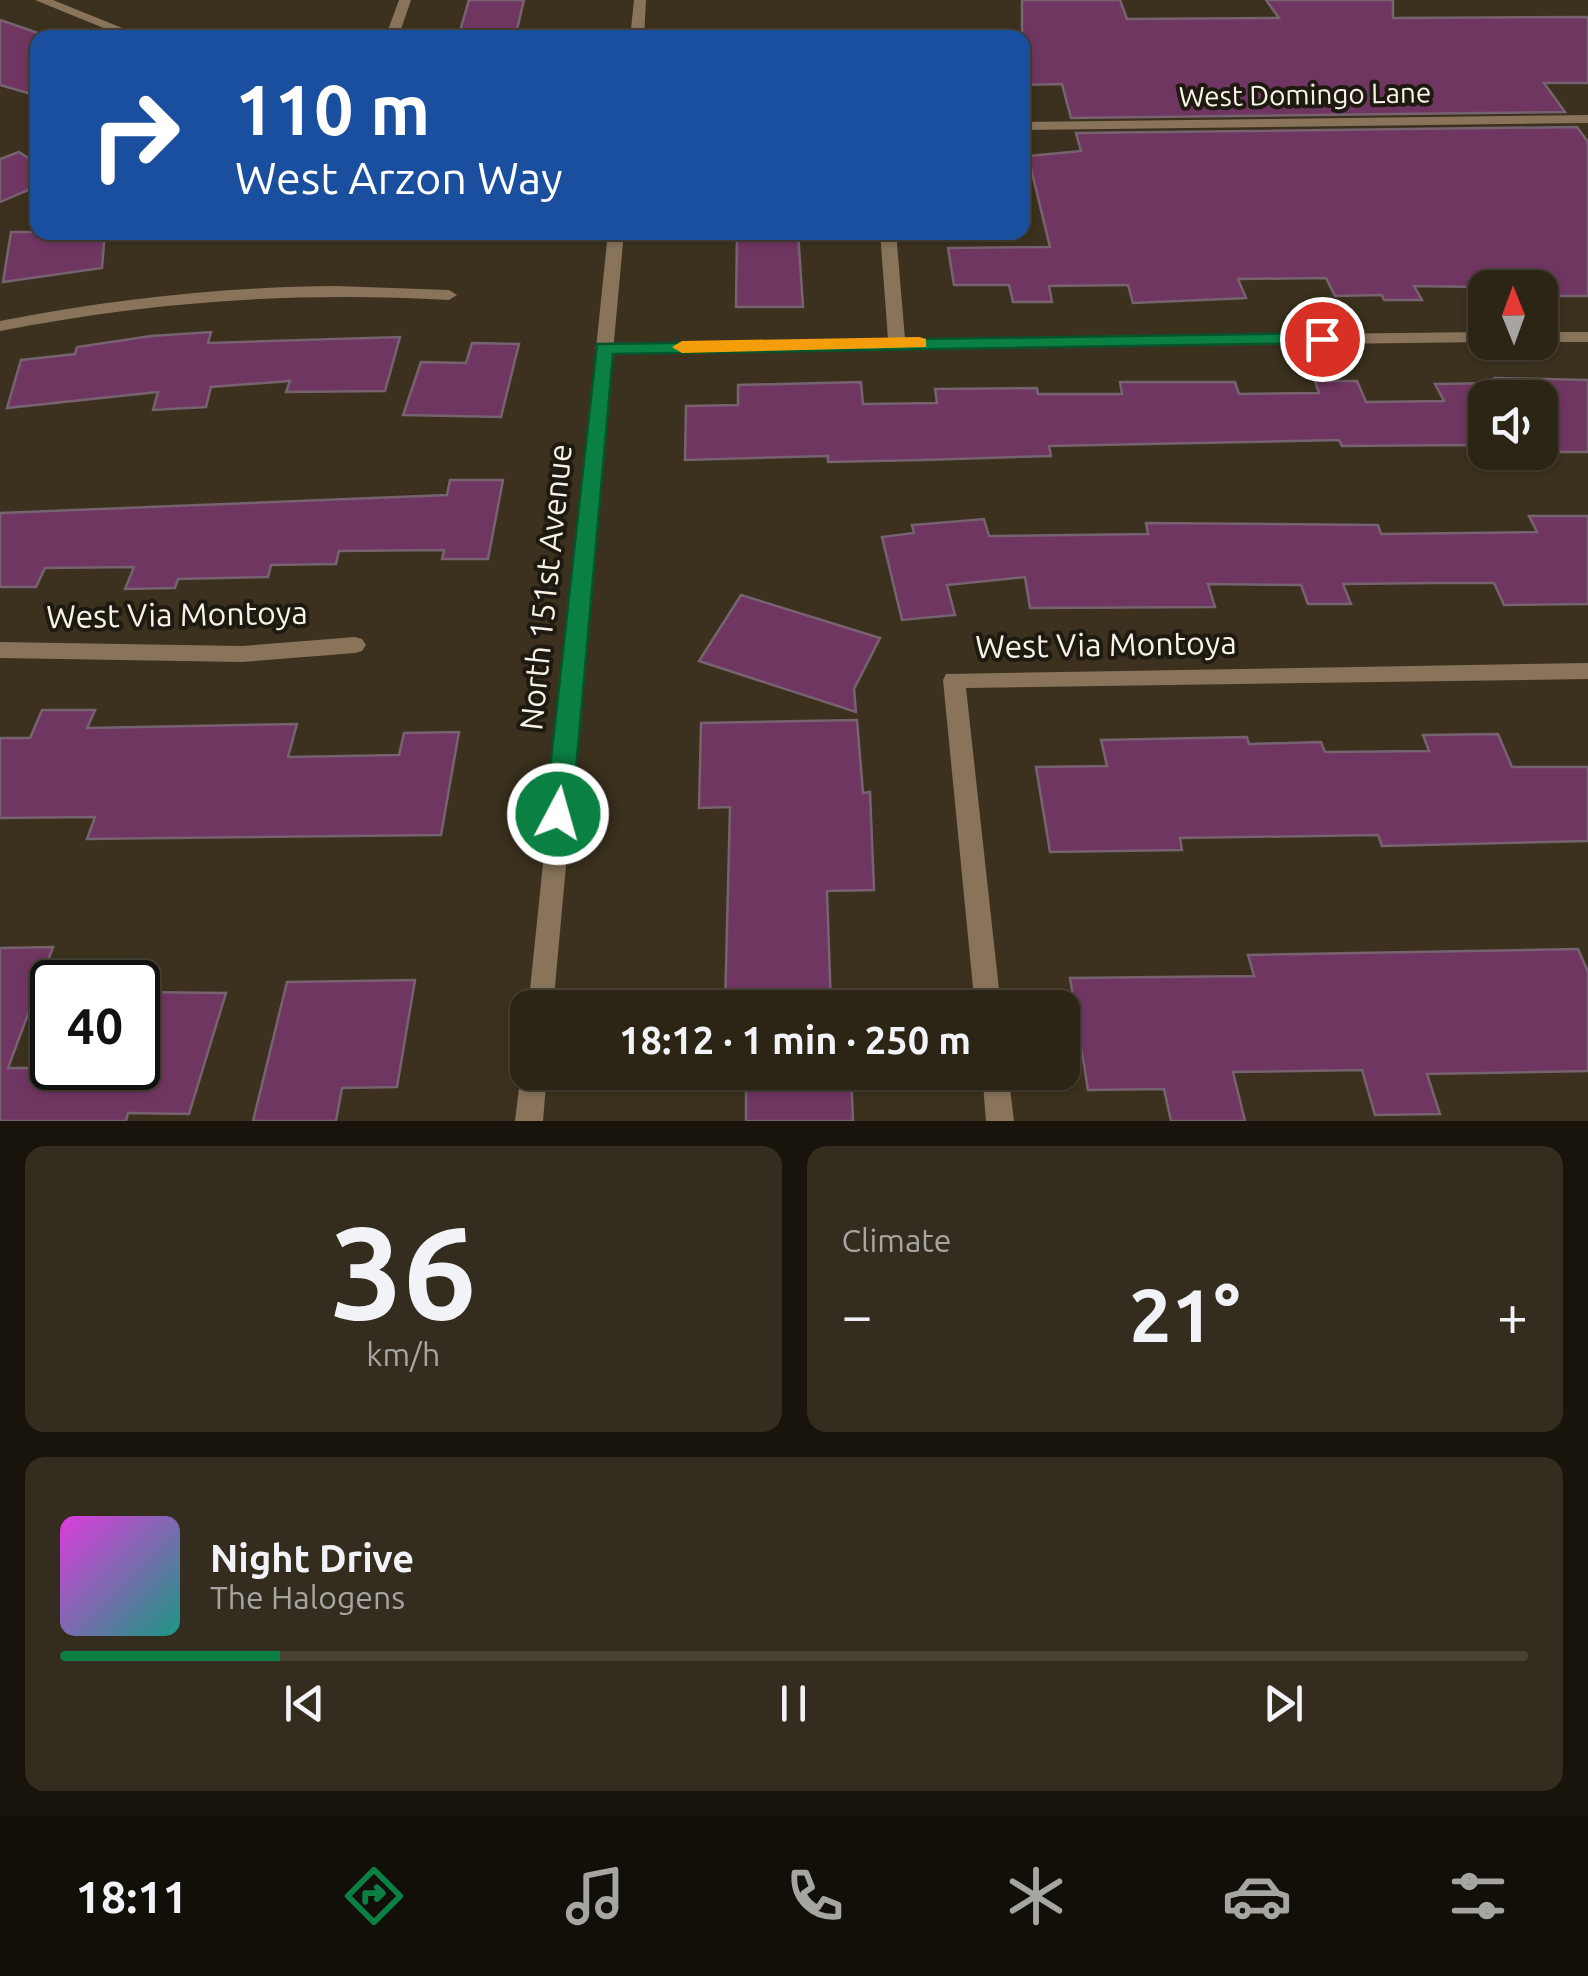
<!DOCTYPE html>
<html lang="en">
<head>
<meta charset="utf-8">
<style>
	body { margin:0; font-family:Ubuntu,sans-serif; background:#342d1f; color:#f1f3f6; height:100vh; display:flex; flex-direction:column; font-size:38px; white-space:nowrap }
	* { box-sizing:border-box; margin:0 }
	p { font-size:32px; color:#a6a5a1 }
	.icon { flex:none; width:55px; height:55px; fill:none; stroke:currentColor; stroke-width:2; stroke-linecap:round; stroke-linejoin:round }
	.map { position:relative; height:1121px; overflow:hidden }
	.drawer { display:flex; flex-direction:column; gap:25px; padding:25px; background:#18140c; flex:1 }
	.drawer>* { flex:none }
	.guide { position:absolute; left:30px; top:30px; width:1000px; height:210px; border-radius:20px; box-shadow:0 2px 8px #0004,0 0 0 2px #484235; background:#1a4fa0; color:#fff; overflow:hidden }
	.needle { width:65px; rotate:359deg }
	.fabs { position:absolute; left:1468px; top:270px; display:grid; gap:20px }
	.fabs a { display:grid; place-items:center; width:90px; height:90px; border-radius:20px; background:#2c2516; box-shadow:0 2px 8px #0004,0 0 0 2px #484235; font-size:50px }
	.speed { position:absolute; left:30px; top:960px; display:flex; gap:20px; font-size:50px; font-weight:700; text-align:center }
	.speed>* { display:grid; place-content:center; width:130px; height:130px; border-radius:50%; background:#2c2516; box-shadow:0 2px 8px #0004,0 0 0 2px #484235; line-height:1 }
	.speed .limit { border:5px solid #111; border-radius:15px; background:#fff; color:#111 }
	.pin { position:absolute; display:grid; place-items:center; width:85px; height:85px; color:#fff; margin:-42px; border:5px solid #fff; border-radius:50%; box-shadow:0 2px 10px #0007 }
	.me { position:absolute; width:110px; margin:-55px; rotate:6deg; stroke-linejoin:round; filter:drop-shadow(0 0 8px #0008) }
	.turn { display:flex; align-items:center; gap:35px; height:210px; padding:0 40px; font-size:45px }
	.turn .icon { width:130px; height:130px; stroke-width:2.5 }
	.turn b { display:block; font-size:70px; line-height:85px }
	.big { font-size:75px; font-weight:700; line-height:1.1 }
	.drawer .widget { flex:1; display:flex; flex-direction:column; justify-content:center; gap:15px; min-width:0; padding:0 35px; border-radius:20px; background:#342d1f }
	.drawer .dial { align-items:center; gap:0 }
	.dial b { font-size:130px; line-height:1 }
	.song { display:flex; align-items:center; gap:30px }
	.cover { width:120px; height:120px; border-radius:15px; background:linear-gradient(135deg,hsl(300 70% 55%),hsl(170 70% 35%)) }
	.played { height:10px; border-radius:5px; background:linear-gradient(90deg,#0b8043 15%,#484235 15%) }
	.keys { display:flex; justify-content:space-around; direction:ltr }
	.heat { display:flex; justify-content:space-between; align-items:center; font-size:55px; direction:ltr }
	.drawer .tiles { flex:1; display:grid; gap:25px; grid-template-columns:1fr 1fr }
	.widget:last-child { grid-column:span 2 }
	.trip { position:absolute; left:510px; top:990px; width:570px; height:100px; border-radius:20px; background:#2c2516; box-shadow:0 2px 8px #0004,0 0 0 2px #484235; font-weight:700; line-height:100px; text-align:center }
	.dock { display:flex; height:160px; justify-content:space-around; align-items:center; background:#120f09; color:#a6a5a1 }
	.dock .icon { width:70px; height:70px }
	.dock .on { color:#0b8043 }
	.dock b { font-size:45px; color:#f1f3f6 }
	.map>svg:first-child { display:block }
</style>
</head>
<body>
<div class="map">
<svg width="1588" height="1121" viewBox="0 0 1588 1121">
	<rect width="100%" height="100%" fill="#3b311e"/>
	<g fill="#703662" stroke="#776270" stroke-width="2.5">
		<path d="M 469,0 L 524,0 L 515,38 L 458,38 Z"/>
		<path d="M 1022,0 L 1120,0 L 1127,19 L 1279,18 L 1266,0 L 1393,0 L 1393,18 L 1588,17 L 1588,83 L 1544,83 L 1565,112 L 1071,118 L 1062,84 L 1022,85 Z"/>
		<path d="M 0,20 L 38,33 L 38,96 L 0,85 Z"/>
		<path d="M 1577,127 L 1588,142 L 1588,296 L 1540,296 L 1540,288 L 1414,286 L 1422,300 L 1384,300 L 1382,295 L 1335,296 L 1326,278 L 1238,279 L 1246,298 L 1133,303 L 1128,285 L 1049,286 L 1052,302 L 1013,302 L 1009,285 L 954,285 L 948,248 L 1050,247 L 1028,156 L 1081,151 L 1076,133 Z"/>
		<path d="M 19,152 L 38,164 L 38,186 L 0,202 L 0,159 Z"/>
		<path d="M 11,232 L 105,232 L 102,268 L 3,282 Z"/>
		<path d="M 737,232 L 798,232 L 803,307 L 736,307 Z"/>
		<path d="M 211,332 L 208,343 L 400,337 L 385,391 L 286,392 L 290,381 L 211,387 L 206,407 L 153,410 L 158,392 L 7,408 L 21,360 L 75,354 L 77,347 L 151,336 Z"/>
		<path d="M 472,343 L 519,344 L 501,417 L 403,415 L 421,362 L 466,363 Z"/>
		<path d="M 1495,378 L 1588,380 L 1588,452 L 1540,452 L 1540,398 L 1485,398 L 1485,452 L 1520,452 L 1470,453 L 1466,445 L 1342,446 L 1339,440 L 1049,446 L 1051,456 L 923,460 L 828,462 L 828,456 L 685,460 L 686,406 L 738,405 L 738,385 L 861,382 L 863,404 L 937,403 L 935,389 L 1037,388 L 1038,394 L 1122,394 L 1120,382 L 1235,382 L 1239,394 L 1319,393 L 1315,381 L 1357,381 L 1366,402 L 1444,401 L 1435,384 L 1498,383 Z"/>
		<path d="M 450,480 L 503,480 L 488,559 L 442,559 L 444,550 L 339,551 L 336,564 L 271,565 L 268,577 L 178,579 L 175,588 L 125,589 L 134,567 L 45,568 L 36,587 L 0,587 L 0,513 L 447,495 Z"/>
		<path d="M 1529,516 L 1588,516 L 1588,604 L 1504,605 L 1494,583 L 1434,583 L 1343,584 L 1351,604 L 1308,604 L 1301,585 L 1208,584 L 1215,607 L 1030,608 L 1025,577 L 947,585 L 955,615 L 902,620 L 882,537 L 914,533 L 912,525 L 984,519 L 989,536 L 1148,534 L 1146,523 L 1378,525 L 1381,534 L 1537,532 Z"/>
		<path d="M 741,595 L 880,638 L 854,689 L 856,712 L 699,661 Z"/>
		<path d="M 42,710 L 95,710 L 87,728 L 297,724 L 288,757 L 399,755 L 404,733 L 459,732 L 441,835 L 87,839 L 95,817 L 0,818 L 0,738 L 30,738 Z"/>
		<path d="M 857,720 L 863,793 L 870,792 L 874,890 L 827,891 L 831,1008 L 725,1008 L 730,807 L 699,808 L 701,723 Z"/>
		<path d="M 1498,734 L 1512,767 L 1588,767 L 1588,841 L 1382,846 L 1378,835 L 1180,838 L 1182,850 L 1050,852 L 1036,767 L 1107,766 L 1101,740 L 1247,737 L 1249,744 L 1321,742 L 1325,752 L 1429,751 L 1423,735 Z"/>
		<path d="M 53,947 L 8,1068 L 138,1068 L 138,992 L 226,993 L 189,1114 L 128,1113 L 126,1121 L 0,1121 L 0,948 Z"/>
		<path d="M 1578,949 L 1588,972 L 1588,1071 L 1427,1074 L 1440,1114 L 1375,1115 L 1362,1070 L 1233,1072 L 1245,1121 L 1171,1121 L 1164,1089 L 1088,1090 L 1070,978 L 1254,976 L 1248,955 Z"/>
		<path d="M 415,980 L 397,1087 L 342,1088 L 336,1121 L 253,1121 L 287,982 Z"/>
		<path d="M 746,1072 L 851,1072 L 853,1121 L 746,1121 Z"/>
	</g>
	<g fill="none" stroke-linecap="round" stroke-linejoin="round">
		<g fill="#89745b" fill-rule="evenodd">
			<path d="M 35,0 L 53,0 L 147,38 L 128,38 Z"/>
			<path d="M 399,0 L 411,0 L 398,38 L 385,38 Z"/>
			<path d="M 1588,115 L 1588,123 L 1022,130 L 1022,122 Z"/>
			<path d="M 880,232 L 896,232 L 905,339 L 1485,332 L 1485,342 L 603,353 L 594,348 L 603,343 L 888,339 Z"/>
			<path d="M 336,286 L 449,290 L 457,295 L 449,300 C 297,291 149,302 0,331 L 0,321 C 112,299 222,287 336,286 Z"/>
			<rect x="1540" y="332" width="48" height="10"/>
			<path d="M 355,637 L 362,639 L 366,645 L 362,651 L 355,653 L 242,662 L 0,658 L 0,642 L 242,646 Z"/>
			<path d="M 1588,663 L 1588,679 L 966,688 L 1001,1008 L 975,1008 L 943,680 L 946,674 Z"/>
			<path d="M 982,1072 L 1008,1072 L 1014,1121 L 986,1121 Z"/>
		</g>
		<g fill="#89745b" fill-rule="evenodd">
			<path d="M 634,0 L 646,0 L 644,38 L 630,38 Z"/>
			<path d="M 608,232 L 624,232 L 553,1008 L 528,1009 Z"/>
			<path d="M 528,1062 L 528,1072 L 547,1072 L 543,1121 L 515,1121 L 521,1072 Z"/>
		</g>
	</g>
	<path fill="#0b8043" stroke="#07532c" stroke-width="2.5" d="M 1322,333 L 1328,335 L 1328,343 L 613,354 L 572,814 L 568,821 L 549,821 L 545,814 L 597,344 Z"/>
	<path fill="#f59e0b" d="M 919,337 L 926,339 L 926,347 L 682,353 L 672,347 L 682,341 Z"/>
	<g text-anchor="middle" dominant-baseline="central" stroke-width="8" stroke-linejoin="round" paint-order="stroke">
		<g font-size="28" fill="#f9f3e7" stroke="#1e1a11">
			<text transform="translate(1305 94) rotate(-1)">West Domingo Lane</text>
		</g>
		<g font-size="32" fill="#f9f3e7" stroke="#1e1a11">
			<text transform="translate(545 587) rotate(-84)">North 151st Avenue</text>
			<text transform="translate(177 614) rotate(-1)">West Via Montoya</text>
			<text transform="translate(1106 644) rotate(-1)">West Via Montoya</text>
		</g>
	</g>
</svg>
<div class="fabs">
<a><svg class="needle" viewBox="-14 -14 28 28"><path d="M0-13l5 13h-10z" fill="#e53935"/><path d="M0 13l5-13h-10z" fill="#a6a5a1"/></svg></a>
<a><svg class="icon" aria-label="sound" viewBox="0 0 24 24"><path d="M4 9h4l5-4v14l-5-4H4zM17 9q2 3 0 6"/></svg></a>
</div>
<div class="speed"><div class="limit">40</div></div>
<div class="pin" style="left:1322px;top:339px;background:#d93025"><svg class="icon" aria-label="arrive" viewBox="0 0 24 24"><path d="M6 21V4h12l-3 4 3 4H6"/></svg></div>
<svg class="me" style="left:558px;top:814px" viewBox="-20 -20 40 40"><circle r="17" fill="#0b8043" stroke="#fff" stroke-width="3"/><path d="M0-11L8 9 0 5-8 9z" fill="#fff"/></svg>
<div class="trip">18:12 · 1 min · 250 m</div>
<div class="guide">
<div class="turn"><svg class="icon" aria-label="right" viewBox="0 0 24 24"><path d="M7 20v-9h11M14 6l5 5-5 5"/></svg><div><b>110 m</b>West Arzon Way</div></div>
</div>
</div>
<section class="drawer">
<div class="tiles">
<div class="widget dial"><b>36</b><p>km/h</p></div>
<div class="widget"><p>Climate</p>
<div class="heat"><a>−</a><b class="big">21°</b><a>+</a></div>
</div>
<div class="widget">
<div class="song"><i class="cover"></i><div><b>Night Drive</b><p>The Halogens</p></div></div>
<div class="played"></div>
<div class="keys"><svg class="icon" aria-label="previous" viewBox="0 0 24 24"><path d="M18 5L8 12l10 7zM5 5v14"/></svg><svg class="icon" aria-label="pause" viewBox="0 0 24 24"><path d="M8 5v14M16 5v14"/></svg><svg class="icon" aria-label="next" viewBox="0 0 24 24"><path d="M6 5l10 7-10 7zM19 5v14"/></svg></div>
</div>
</div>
</section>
<nav class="dock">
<b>18:11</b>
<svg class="icon on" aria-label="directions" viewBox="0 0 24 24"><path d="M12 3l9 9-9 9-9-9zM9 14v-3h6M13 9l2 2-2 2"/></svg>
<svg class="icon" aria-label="music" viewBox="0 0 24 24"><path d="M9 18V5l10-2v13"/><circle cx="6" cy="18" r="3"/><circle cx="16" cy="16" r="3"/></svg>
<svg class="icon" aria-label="phone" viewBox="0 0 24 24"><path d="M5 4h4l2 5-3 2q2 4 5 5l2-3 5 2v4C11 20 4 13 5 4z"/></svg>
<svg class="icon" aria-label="climate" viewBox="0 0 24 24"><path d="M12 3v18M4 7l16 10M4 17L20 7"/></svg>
<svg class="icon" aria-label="car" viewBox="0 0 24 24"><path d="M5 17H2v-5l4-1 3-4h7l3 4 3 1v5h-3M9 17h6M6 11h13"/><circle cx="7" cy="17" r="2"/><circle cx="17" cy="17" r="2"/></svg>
<svg class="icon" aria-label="filters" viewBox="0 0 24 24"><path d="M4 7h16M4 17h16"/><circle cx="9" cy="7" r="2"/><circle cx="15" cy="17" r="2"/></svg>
</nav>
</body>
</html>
